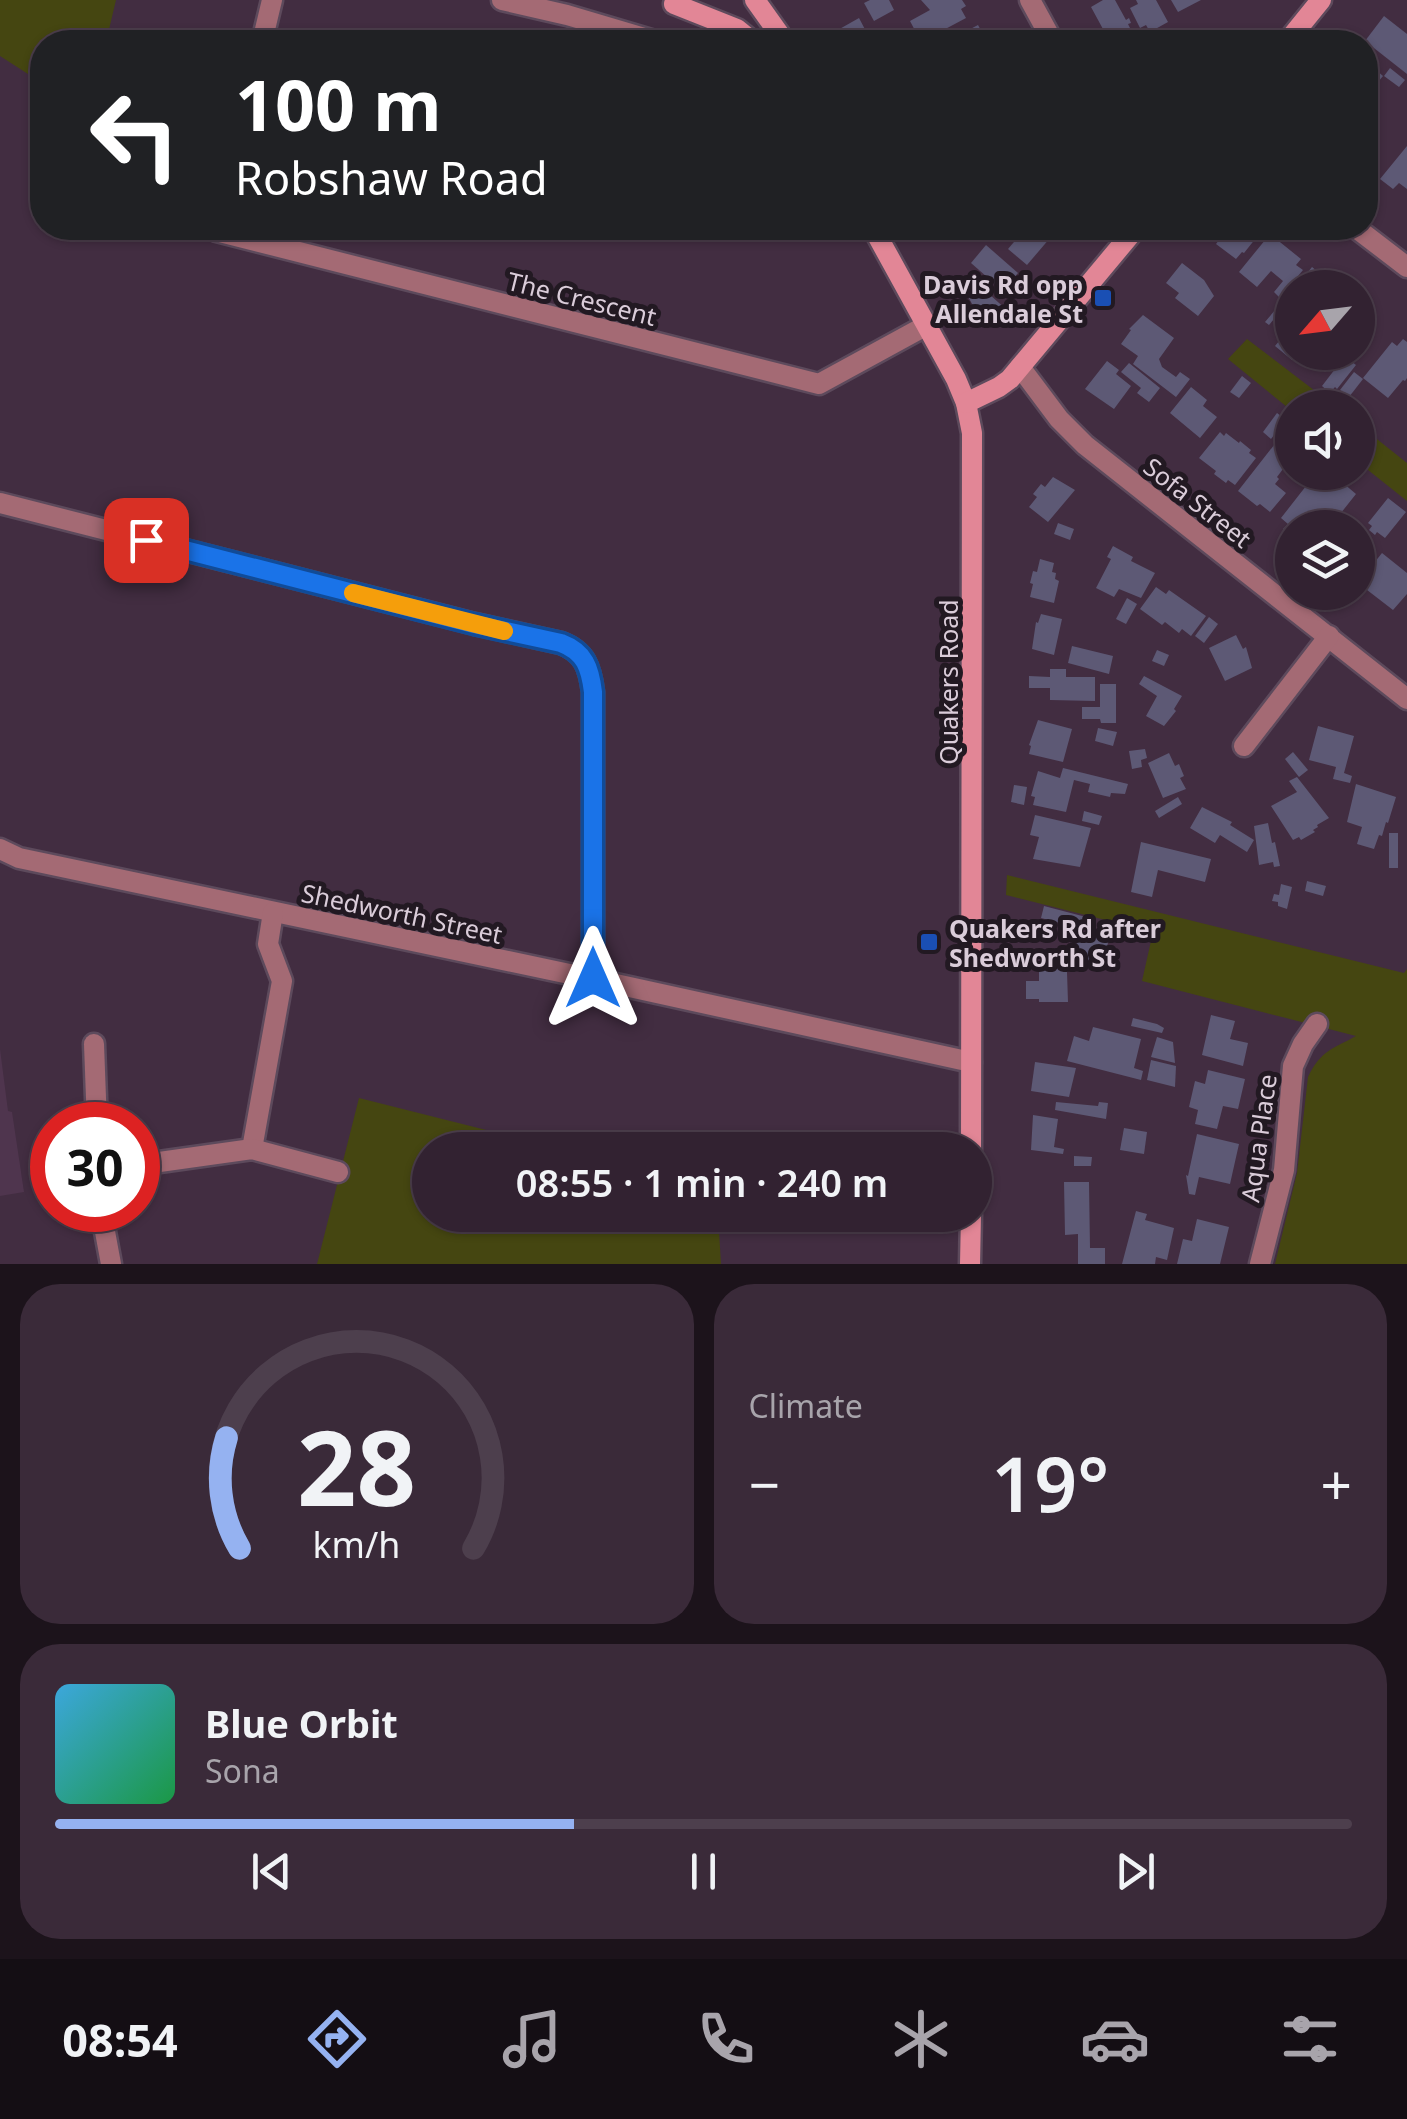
<!DOCTYPE html>
<html lang="en">
<head>
<meta charset="utf-8">
<style>
	body { margin:0; font-family:"Noto Sans",sans-serif; background:#3a2a39; color:#f1f3f6; height:100vh; display:flex; flex-direction:column; font-size:38px; white-space:nowrap }
	* { box-sizing:border-box; margin:0 }
	p { font-size:32px; color:#a8a4ab }
	.icon { flex:none; width:55px; height:55px; fill:none; stroke:currentColor; stroke-width:2; stroke-linecap:round; stroke-linejoin:round }
	.map { position:relative; height:1264px; overflow:hidden }
	.panel { display:flex; flex-direction:column; gap:20px; padding:20px; background:#1c131b; flex:1 }
	.panel>* { flex:none }
	.guide { position:absolute; left:30px; top:30px; width:1348px; height:210px; border-radius:40px; box-shadow:0 2px 8px #0004,0 0 0 2px #4d3f4d; background:#202124; color:#fff; overflow:hidden }
	.needle { width:65px; rotate:242deg }
	.fabs { position:absolute; left:1275px; top:270px; display:grid; gap:20px }
	.fabs a { display:grid; place-items:center; width:100px; height:100px; border-radius:50%; background:#322231; box-shadow:0 2px 8px #0004,0 0 0 2px #4d3f4d; font-size:50px }
	.speed { position:absolute; left:30px; top:1102px; display:flex; gap:20px; font-size:50px; font-weight:700; text-align:center }
	.speed>* { display:grid; place-content:center; width:130px; height:130px; border-radius:50%; background:#322231; box-shadow:0 2px 8px #0004,0 0 0 2px #4d3f4d; line-height:1 }
	.speed .limit { border:15px solid #d22; background:#fff; color:#111 }
	.pin { position:absolute; display:grid; place-items:center; width:85px; height:85px; color:#fff; margin:-42px; border-radius:20px; box-shadow:0 5px 15px #0006 }
	.me { position:absolute; width:110px; margin:-55px; rotate:0deg; stroke-linejoin:round; filter:drop-shadow(0 0 8px #0008) }
	.turn { display:flex; align-items:center; gap:35px; height:210px; padding:0 40px; font-size:45px }
	.turn .icon { width:130px; height:130px; stroke-width:2.5 }
	.turn b { display:block; font-size:70px; line-height:85px }
	.big { font-size:75px; font-weight:600; line-height:1.1 }
	.panel .widget { flex:1; display:flex; flex-direction:column; justify-content:center; gap:15px; min-width:0; padding:0 35px; border-radius:40px; background:#3a2a39 }
	.panel .dial { align-items:center; gap:0 }
	.dial svg { height:260px; overflow:visible; fill:none; stroke:#4d3f4d; stroke-width:7; stroke-linecap:round; text-anchor:middle }
	.dial text { fill:#f1f3f6; stroke:none }
	.song { display:flex; align-items:center; gap:30px }
	.cover { width:120px; height:120px; border-radius:15px; background:linear-gradient(135deg,hsl(200 70% 55%),hsl(140 70% 35%)) }
	.played { height:10px; border-radius:5px; background:linear-gradient(90deg,#95b2f1 40%,#4d3f4d 40%) }
	.keys { display:flex; justify-content:space-around; direction:ltr }
	.heat { display:flex; justify-content:space-between; align-items:center; font-size:55px; direction:ltr }
	.panel .tiles { flex:1; display:grid; gap:20px; grid-template-columns:1fr 1fr }
	.widget:last-child { grid-column:span 2 }
	.trip { position:absolute; left:412px; top:1132px; width:580px; height:100px; border-radius:50px; background:#322231; box-shadow:0 2px 8px #0004,0 0 0 2px #4d3f4d; font-weight:600; line-height:100px; text-align:center }
	.dock { display:flex; height:160px; justify-content:space-around; align-items:center; background:#140e14; color:#a8a4ab }
	.dock .icon { width:70px; height:70px }
	.dock .active { color:#95b2f1 }
	.dock b { font-size:45px; color:#f1f3f6 }
	.map>svg:first-child { display:block }
</style>
</head>
<body>
<div class="map">
<svg width="1407" height="1264" viewBox="0 0 1407 1264">
	<rect width="100%" height="100%" fill="#422d41"/>
	<path fill="#4f354e" d="M 0,1049 L 8,1111 L 12,1112 L 24,1192 L 0,1196 Z"/>
	<g fill="#454611">
		<path d="M 0,0 L 116,0 L 106,42 L 42,42 L 42,83 L 0,56 Z"/>
		<path d="M 1247,339 L 1336,407 L 1292,408 L 1292,411 L 1228,359 Z"/>
		<path d="M 1358,424 L 1407,463 L 1407,501 L 1358,462 Z"/>
		<path d="M 1007,875 L 1404,973 L 1407,969 L 1407,1264 L 1275,1264 L 1297,1173 L 1308,1077 C 1321,1050 1333,1049 1356,1036 L 1142,981 L 1153,932 L 1006,895 Z"/>
		<path d="M 359,1098 L 566,1150 L 430,1150 L 430,1215 L 718,1215 L 721,1264 L 317,1264 Z"/>
	</g>
	<g fill="#5d5975">
		<path d="M 870,0 L 889,0 L 894,10 L 874,21 L 864,3 Z"/>
		<path d="M 921,0 L 962,0 L 966,6 L 961,9 L 966,18 L 921,42 L 910,21 L 930,10 Z"/>
		<path d="M 1103,0 L 1115,0 L 1126,20 L 1129,18 L 1131,23 L 1128,24 L 1135,38 L 1126,42 L 1110,42 L 1091,7 Z"/>
		<path d="M 1136,0 L 1156,0 L 1168,22 L 1150,32 L 1146,25 L 1140,28 L 1130,8 L 1138,4 Z"/>
		<path d="M 1171,0 L 1201,0 L 1178,12 Z"/>
		<path d="M 1384,16 L 1407,34 L 1407,74 L 1365,41 Z"/>
		<path d="M 859,18 L 869,37 L 878,32 L 883,42 L 842,42 L 836,31 Z"/>
		<path d="M 978,25 L 985,38 L 991,34 L 996,42 L 956,42 L 953,38 Z"/>
		<path d="M 1208,28 L 1215,42 L 1197,42 L 1193,35 Z"/>
		<path d="M 1365,57 L 1377,66 L 1375,69 L 1383,76 L 1365,98 Z"/>
		<path d="M 1390,68 L 1405,80 L 1399,87 L 1384,76 Z"/>
		<path d="M 1407,146 L 1407,189 L 1399,183 L 1393,189 L 1380,179 Z"/>
		<path d="M 1026,228 L 1052,228 L 1056,231 L 1027,265 L 1008,249 Z"/>
		<path d="M 1212,228 L 1264,228 L 1244,253 L 1242,252 L 1236,259 L 1216,244 L 1222,236 Z"/>
		<path d="M 1270,234 L 1301,259 L 1296,265 L 1303,270 L 1280,298 L 1274,292 L 1283,281 L 1271,271 L 1257,287 L 1239,272 Z"/>
		<path d="M 986,245 L 1018,273 L 1003,291 L 971,263 Z"/>
		<path d="M 1182,263 L 1204,280 L 1214,296 L 1198,316 L 1175,298 L 1179,293 L 1166,283 Z"/>
		<path d="M 1312,267 L 1329,281 L 1326,285 L 1329,288 L 1295,288 Z"/>
		<path d="M 970,277 L 1008,311 L 995,325 L 988,319 L 983,324 L 965,291 L 968,290 L 963,285 Z"/>
		<path d="M 1281,303 L 1292,312 L 1292,314 L 1283,327 L 1274,319 L 1269,325 L 1265,322 Z"/>
		<path d="M 1358,304 L 1377,319 L 1358,343 Z"/>
		<path d="M 1143,315 L 1174,338 L 1159,359 L 1162,367 L 1176,377 L 1180,372 L 1190,379 L 1176,397 L 1133,364 L 1138,356 L 1121,344 L 1131,330 L 1129,329 Z"/>
		<path d="M 1292,325 L 1292,352 L 1298,352 L 1292,360 L 1275,346 Z"/>
		<path d="M 1403,339 L 1407,342 L 1407,378 L 1405,381 L 1403,380 L 1388,398 L 1363,378 L 1392,342 L 1397,346 Z"/>
		<path d="M 1345,356 L 1356,365 L 1337,389 L 1335,387 L 1330,393 L 1322,386 Z"/>
		<path d="M 1107,361 L 1119,370 L 1116,374 L 1131,386 L 1114,409 L 1085,389 Z"/>
		<path d="M 1129,363 L 1160,388 L 1149,402 L 1137,393 L 1141,388 L 1121,372 Z"/>
		<path d="M 1354,372 L 1363,379 L 1349,397 L 1340,390 Z"/>
		<path d="M 1242,376 L 1251,383 L 1239,398 L 1230,392 Z"/>
		<path d="M 1191,387 L 1207,400 L 1203,406 L 1217,417 L 1200,438 L 1170,413 Z"/>
		<path d="M 1277,413 L 1286,420 L 1271,439 L 1263,432 Z"/>
		<path d="M 1285,431 L 1292,438 L 1292,457 L 1277,477 L 1279,479 L 1275,484 L 1286,493 L 1270,512 L 1260,504 L 1257,506 L 1238,491 Z"/>
		<path d="M 1220,432 L 1224,436 L 1226,433 L 1239,443 L 1240,441 L 1251,450 L 1249,453 L 1256,458 L 1235,485 L 1228,480 L 1226,483 L 1214,474 L 1216,471 L 1199,458 Z"/>
		<path d="M 1317,472 L 1330,472 L 1356,494 L 1329,528 L 1292,528 L 1292,537 L 1283,529 L 1288,524 L 1281,518 Z"/>
		<path d="M 1053,477 L 1075,490 L 1048,522 L 1029,507 L 1037,497 L 1033,494 L 1041,484 L 1045,487 Z"/>
		<path d="M 1388,498 L 1406,512 L 1385,538 L 1377,532 L 1375,535 L 1369,530 L 1372,526 L 1368,523 Z"/>
		<path d="M 1058,523 L 1074,529 L 1070,540 L 1054,534 Z"/>
		<path d="M 1113,546 L 1133,557 L 1131,561 L 1155,573 L 1141,598 L 1119,589 L 1114,597 L 1096,588 L 1111,559 L 1107,557 Z"/>
		<path d="M 1382,553 L 1407,573 L 1407,594 L 1393,610 L 1358,583 Z"/>
		<path d="M 1040,559 L 1054,563 L 1052,572 L 1056,573 L 1055,579 L 1059,581 L 1054,603 L 1030,597 L 1033,584 L 1030,583 L 1033,571 L 1037,572 Z"/>
		<path d="M 1156,587 L 1166,594 L 1169,590 L 1206,616 L 1191,636 L 1182,629 L 1179,633 L 1165,622 L 1162,625 L 1140,609 Z"/>
		<path d="M 1127,598 L 1137,604 L 1126,624 L 1116,619 Z"/>
		<path d="M 1041,614 L 1062,619 L 1054,655 L 1032,649 L 1036,622 L 1038,623 Z"/>
		<path d="M 1209,617 L 1218,624 L 1204,643 L 1195,636 Z"/>
		<path d="M 1236,635 L 1243,649 L 1246,647 L 1252,668 L 1225,681 L 1209,648 Z"/>
		<path d="M 1072,646 L 1113,656 L 1109,674 L 1068,663 Z"/>
		<path d="M 1157,650 L 1169,655 L 1164,666 L 1152,661 Z"/>
		<path d="M 1050,669 L 1066,669 L 1066,677 L 1095,677 L 1095,701 L 1050,700 L 1050,688 L 1029,688 L 1029,676 L 1050,677 Z"/>
		<path d="M 1144,676 L 1182,696 L 1174,709 L 1176,711 L 1164,726 L 1146,716 L 1157,696 L 1139,684 Z"/>
		<path d="M 1100,684 L 1116,684 L 1116,723 L 1101,723 L 1100,719 L 1082,719 L 1082,707 L 1100,707 Z"/>
		<path d="M 1038,720 L 1072,729 L 1063,762 L 1029,754 L 1031,746 L 1029,745 Z"/>
		<path d="M 1318,726 L 1354,736 L 1344,773 L 1352,776 L 1350,783 L 1333,779 L 1336,767 L 1309,760 Z"/>
		<path d="M 1098,728 L 1117,732 L 1113,746 L 1095,741 Z"/>
		<path d="M 1145,749 L 1147,758 L 1141,760 L 1142,767 L 1132,769 L 1129,751 Z"/>
		<path d="M 1293,752 L 1308,770 L 1299,777 L 1285,759 Z"/>
		<path d="M 1169,753 L 1175,766 L 1179,764 L 1184,776 L 1180,778 L 1186,789 L 1163,798 L 1148,763 Z"/>
		<path d="M 1063,768 L 1128,784 L 1125,794 L 1111,793 L 1110,797 L 1088,792 L 1090,784 L 1074,780 L 1066,812 L 1033,805 L 1035,797 L 1031,796 L 1038,771 L 1060,778 Z"/>
		<path d="M 1297,777 L 1329,818 L 1317,825 L 1318,827 L 1313,830 L 1315,832 L 1301,840 L 1299,837 L 1293,840 L 1271,806 L 1297,792 L 1289,781 Z"/>
		<path d="M 1356,784 L 1396,797 L 1388,823 L 1386,822 L 1382,836 L 1379,835 L 1374,849 L 1357,844 L 1362,827 L 1347,822 Z"/>
		<path d="M 1014,785 L 1027,787 L 1024,805 L 1011,802 Z"/>
		<path d="M 1178,797 L 1182,804 L 1159,818 L 1155,811 Z"/>
		<path d="M 1202,807 L 1232,822 L 1230,825 L 1254,840 L 1247,852 L 1220,835 L 1215,843 L 1190,828 Z"/>
		<path d="M 1084,811 L 1102,816 L 1099,825 L 1082,821 Z"/>
		<path d="M 1035,815 L 1091,828 L 1080,867 L 1033,859 L 1039,837 L 1030,835 Z"/>
		<path d="M 1268,823 L 1272,843 L 1275,842 L 1280,866 L 1274,867 L 1273,862 L 1259,865 L 1254,826 Z"/>
		<rect x="1389" y="833" width="9" height="35"/>
		<path d="M 1141,842 L 1211,859 L 1205,882 L 1158,870 L 1152,897 L 1131,892 Z"/>
		<path d="M 1307,881 L 1326,886 L 1323,896 L 1305,891 Z"/>
		<path d="M 1281,884 L 1292,887 L 1287,909 L 1278,906 L 1278,902 L 1272,901 L 1274,894 L 1279,895 Z"/>
		<path d="M 1044,906 L 1086,917 L 1082,933 L 1067,929 L 1068,925 L 1041,918 Z"/>
		<path d="M 1085,932 L 1109,939 L 1102,966 L 1073,958 L 1078,938 L 1083,939 Z"/>
		<path d="M 1039,964 L 1063,964 L 1063,972 L 1067,972 L 1068,1002 L 1039,1002 L 1039,999 L 1026,999 L 1026,981 L 1039,981 Z"/>
		<path d="M 1211,1015 L 1235,1021 L 1230,1039 L 1248,1043 L 1243,1066 L 1202,1055 Z"/>
		<path d="M 1133,1018 L 1157,1024 L 1164,1028 L 1162,1033 L 1131,1026 Z"/>
		<path d="M 1093,1027 L 1141,1039 L 1134,1068 L 1143,1071 L 1141,1080 L 1067,1061 L 1074,1036 L 1089,1041 Z"/>
		<path d="M 1157,1037 L 1173,1042 L 1175,1063 L 1151,1057 Z"/>
		<path d="M 1151,1060 L 1176,1066 L 1175,1087 L 1147,1080 Z"/>
		<path d="M 1035,1062 L 1076,1068 L 1069,1097 L 1031,1091 Z"/>
		<path d="M 1208,1070 L 1245,1079 L 1238,1109 L 1223,1106 L 1217,1129 L 1195,1124 L 1198,1110 L 1189,1107 L 1195,1081 L 1205,1084 Z"/>
		<path d="M 1056,1102 L 1098,1106 L 1099,1102 L 1108,1103 L 1106,1119 L 1055,1110 Z"/>
		<path d="M 1033,1115 L 1058,1119 L 1054,1147 L 1064,1149 L 1063,1154 L 1031,1150 Z"/>
		<path d="M 1124,1128 L 1147,1132 L 1144,1154 L 1120,1150 Z"/>
		<path d="M 1197,1134 L 1239,1144 L 1230,1184 L 1199,1177 L 1195,1195 L 1189,1194 L 1186,1175 L 1188,1176 Z"/>
		<path d="M 1074,1156 L 1092,1157 L 1091,1166 L 1074,1166 Z"/>
		<path d="M 1064,1182 L 1089,1182 L 1090,1248 L 1105,1248 L 1105,1264 L 1078,1264 L 1078,1234 L 1065,1235 Z"/>
		<path d="M 1136,1211 L 1147,1214 L 1145,1220 L 1174,1228 L 1167,1260 L 1156,1257 L 1155,1264 L 1122,1264 Z"/>
		<path d="M 1197,1219 L 1229,1227 L 1220,1264 L 1177,1264 L 1183,1239 L 1192,1241 Z"/>
	</g>
	<g fill="none" stroke-linecap="round" stroke-linejoin="round">
		<g stroke="#5d4a5c" stroke-width="25">
			<g id="street">
				<path d="M 502,0 L 567,15 L 658,42"/>
				<path d="M 1030,0 L 1053,42"/>
				<path d="M 262,42 L 272,0"/>
				<path d="M 217,228 L 216,231 L 819,384 L 927,325"/>
				<path d="M 1356,228 L 1407,267"/>
				<path d="M 1020,367 L 1059,419 L 1085,445 L 1407,699"/>
				<path d="M 0,503 L 475,624 L 561,643 C 585,652 590,668 593,692 L 593,979"/>
				<path d="M 1244,746 L 1329,636"/>
				<path d="M 0,849 L 19,858 L 593,979 L 971,1062"/>
				<path d="M 94,1044 L 97,1125"/>
				<path d="M 252,1149 L 282,981 L 268,944 L 273,912"/>
				<path d="M 138,1165 L 252,1149 L 338,1172"/>
				<path d="M 101,1210 L 111,1264"/>
				<path d="M 1260,1264 L 1284,1170 L 1293,1066 L 1303,1044 L 1317,1024"/>
			</g>
		</g>
		<g stroke="#5d4a5c" stroke-width="25">
			<g id="secondary">
				<path d="M 755,0 L 785,42"/>
				<path d="M 674,4 L 737,29 L 753,42"/>
				<path d="M 1287,42 L 1321,0"/>
				<path d="M 873,228 L 956,379 L 966,403 L 972,433 L 971,1150"/>
				<path d="M 966,403 L 999,387 L 1010,379 L 1136,228"/>
				<path d="M 970,1264 L 971,1215"/>
			</g>
		</g>
		<use href="#street" stroke="#a46a74" stroke-width="20"/>
		<use href="#secondary" stroke="#e28696" stroke-width="20"/>
	</g>
	<g fill="none" stroke-linecap="round" stroke-linejoin="round">
		<g stroke="#114b97" stroke-width="25">
			<path id="route" d="M 146,540 L 474,624 L 561,643 C 585,652 590,668 593,692 L 593,978"/>
		</g>
		<use href="#route" stroke="#1a73e8" stroke-width="18"/>
		<path stroke="#f59e0b" stroke-width="18" d="M 353,593 L 504,631"/>
	</g>
	<g fill="#1a4fb4" stroke="#221922" stroke-width="4">
		<rect x="1093" y="288" width="20" height="20" rx="5"/>
		<rect x="919" y="932" width="20" height="20" rx="5"/>
	</g>
	<g text-anchor="middle" dominant-baseline="central" stroke-width="10" stroke-linejoin="round" paint-order="stroke">
		<g font-size="25" font-weight="bold" fill="#daccd9" stroke="#221922" text-anchor="end">
			<text x="1083" y="284">Davis Rd opp<tspan x="1083" dy="29">Allendale St</tspan></text>
			<text x="949" y="928" text-anchor="start">Quakers Rd after<tspan x="949" dy="29">Shedworth St</tspan></text>
		</g>
		<g font-size="25" fill="#daccd9" stroke="#221922">
			<text transform="translate(582 298) rotate(14)">The Crescent</text>
			<text transform="translate(1198 502) rotate(38)">Sofa Street</text>
			<text transform="translate(948 682) rotate(-90)">Quakers Road</text>
			<text transform="translate(402 913) rotate(12)">Shedworth Street</text>
			<text transform="translate(1258 1138) rotate(-82)">Aqua Place</text>
		</g>
	</g>
</svg>
<div class="fabs">
<a><svg class="needle" viewBox="-14 -14 28 28"><path d="M0-13l5 13h-10z" fill="#e53935"/><path d="M0 13l5-13h-10z" fill="#a8a4ab"/></svg></a>
<a><svg class="icon" aria-label="sound" viewBox="0 0 24 24"><path d="M4 9h4l5-4v14l-5-4H4zM17 9q2 3 0 6"/></svg></a>
<a><svg class="icon" aria-label="layers" viewBox="0 0 24 24"><path d="M12 4l9 5-9 5-9-5zM3 14l9 5 9-5"/></svg></a>
</div>
<div class="speed"><div class="limit">30</div></div>
<div class="pin" style="left:146px;top:540px;background:#d93025"><svg class="icon" aria-label="arrive" viewBox="0 0 24 24"><path d="M6 21V4h12l-3 4 3 4H6"/></svg></div>
<svg class="me" style="left:593px;top:978px" viewBox="-20 -20 40 40"><path d="M0-17L14 15 0 8-14 15z" fill="#1a73e8" stroke="#fff" stroke-width="4"/></svg>
<div class="trip">08:55 · 1 min · 240 m</div>
<div class="guide">
<div class="turn"><svg class="icon" aria-label="left" viewBox="0 0 24 24"><path d="M17 20v-9H6M10 6l-5 5 5 5"/></svg><div><b>100 m</b>Robshaw Road</div></div>
</div>
</div>
<section class="panel">
<div class="tiles">
<div class="widget dial"><svg viewBox="0 0 100 80">
<path d="M14 69A42 42 0 1 1 86 69"/>
<path d="M14 69A42 42 0 0 1 10 35" stroke="#95b2f1"/>
<text x="50" y="56" font-size="32" font-weight="700">28</text>
<text x="50" y="72" font-size="11">km/h</text>
</svg></div>
<div class="widget"><p>Climate</p>
<div class="heat"><a>−</a><b class="big">19°</b><a>+</a></div>
</div>
<div class="widget">
<div class="song"><i class="cover"></i><div><b>Blue Orbit</b><p>Sona</p></div></div>
<div class="played"></div>
<div class="keys"><svg class="icon" aria-label="previous" viewBox="0 0 24 24"><path d="M18 5L8 12l10 7zM5 5v14"/></svg><svg class="icon" aria-label="pause" viewBox="0 0 24 24"><path d="M8 5v14M16 5v14"/></svg><svg class="icon" aria-label="next" viewBox="0 0 24 24"><path d="M6 5l10 7-10 7zM19 5v14"/></svg></div>
</div>
</div>
</section>
<nav class="dock">
<b>08:54</b>
<svg class="icon active" aria-label="directions" viewBox="0 0 24 24"><path d="M12 3l9 9-9 9-9-9zM9 14v-3h6M13 9l2 2-2 2"/></svg>
<svg class="icon" aria-label="music" viewBox="0 0 24 24"><path d="M9 18V5l10-2v13"/><circle cx="6" cy="18" r="3"/><circle cx="16" cy="16" r="3"/></svg>
<svg class="icon" aria-label="phone" viewBox="0 0 24 24"><path d="M5 4h4l2 5-3 2q2 4 5 5l2-3 5 2v4C11 20 4 13 5 4z"/></svg>
<svg class="icon" aria-label="climate" viewBox="0 0 24 24"><path d="M12 3v18M4 7l16 10M4 17L20 7"/></svg>
<svg class="icon" aria-label="car" viewBox="0 0 24 24"><path d="M5 17H2v-5l4-1 3-4h7l3 4 3 1v5h-3M9 17h6M6 11h13"/><circle cx="7" cy="17" r="2"/><circle cx="17" cy="17" r="2"/></svg>
<svg class="icon" aria-label="filters" viewBox="0 0 24 24"><path d="M4 7h16M4 17h16"/><circle cx="9" cy="7" r="2"/><circle cx="15" cy="17" r="2"/></svg>
</nav>
</body>
</html>
